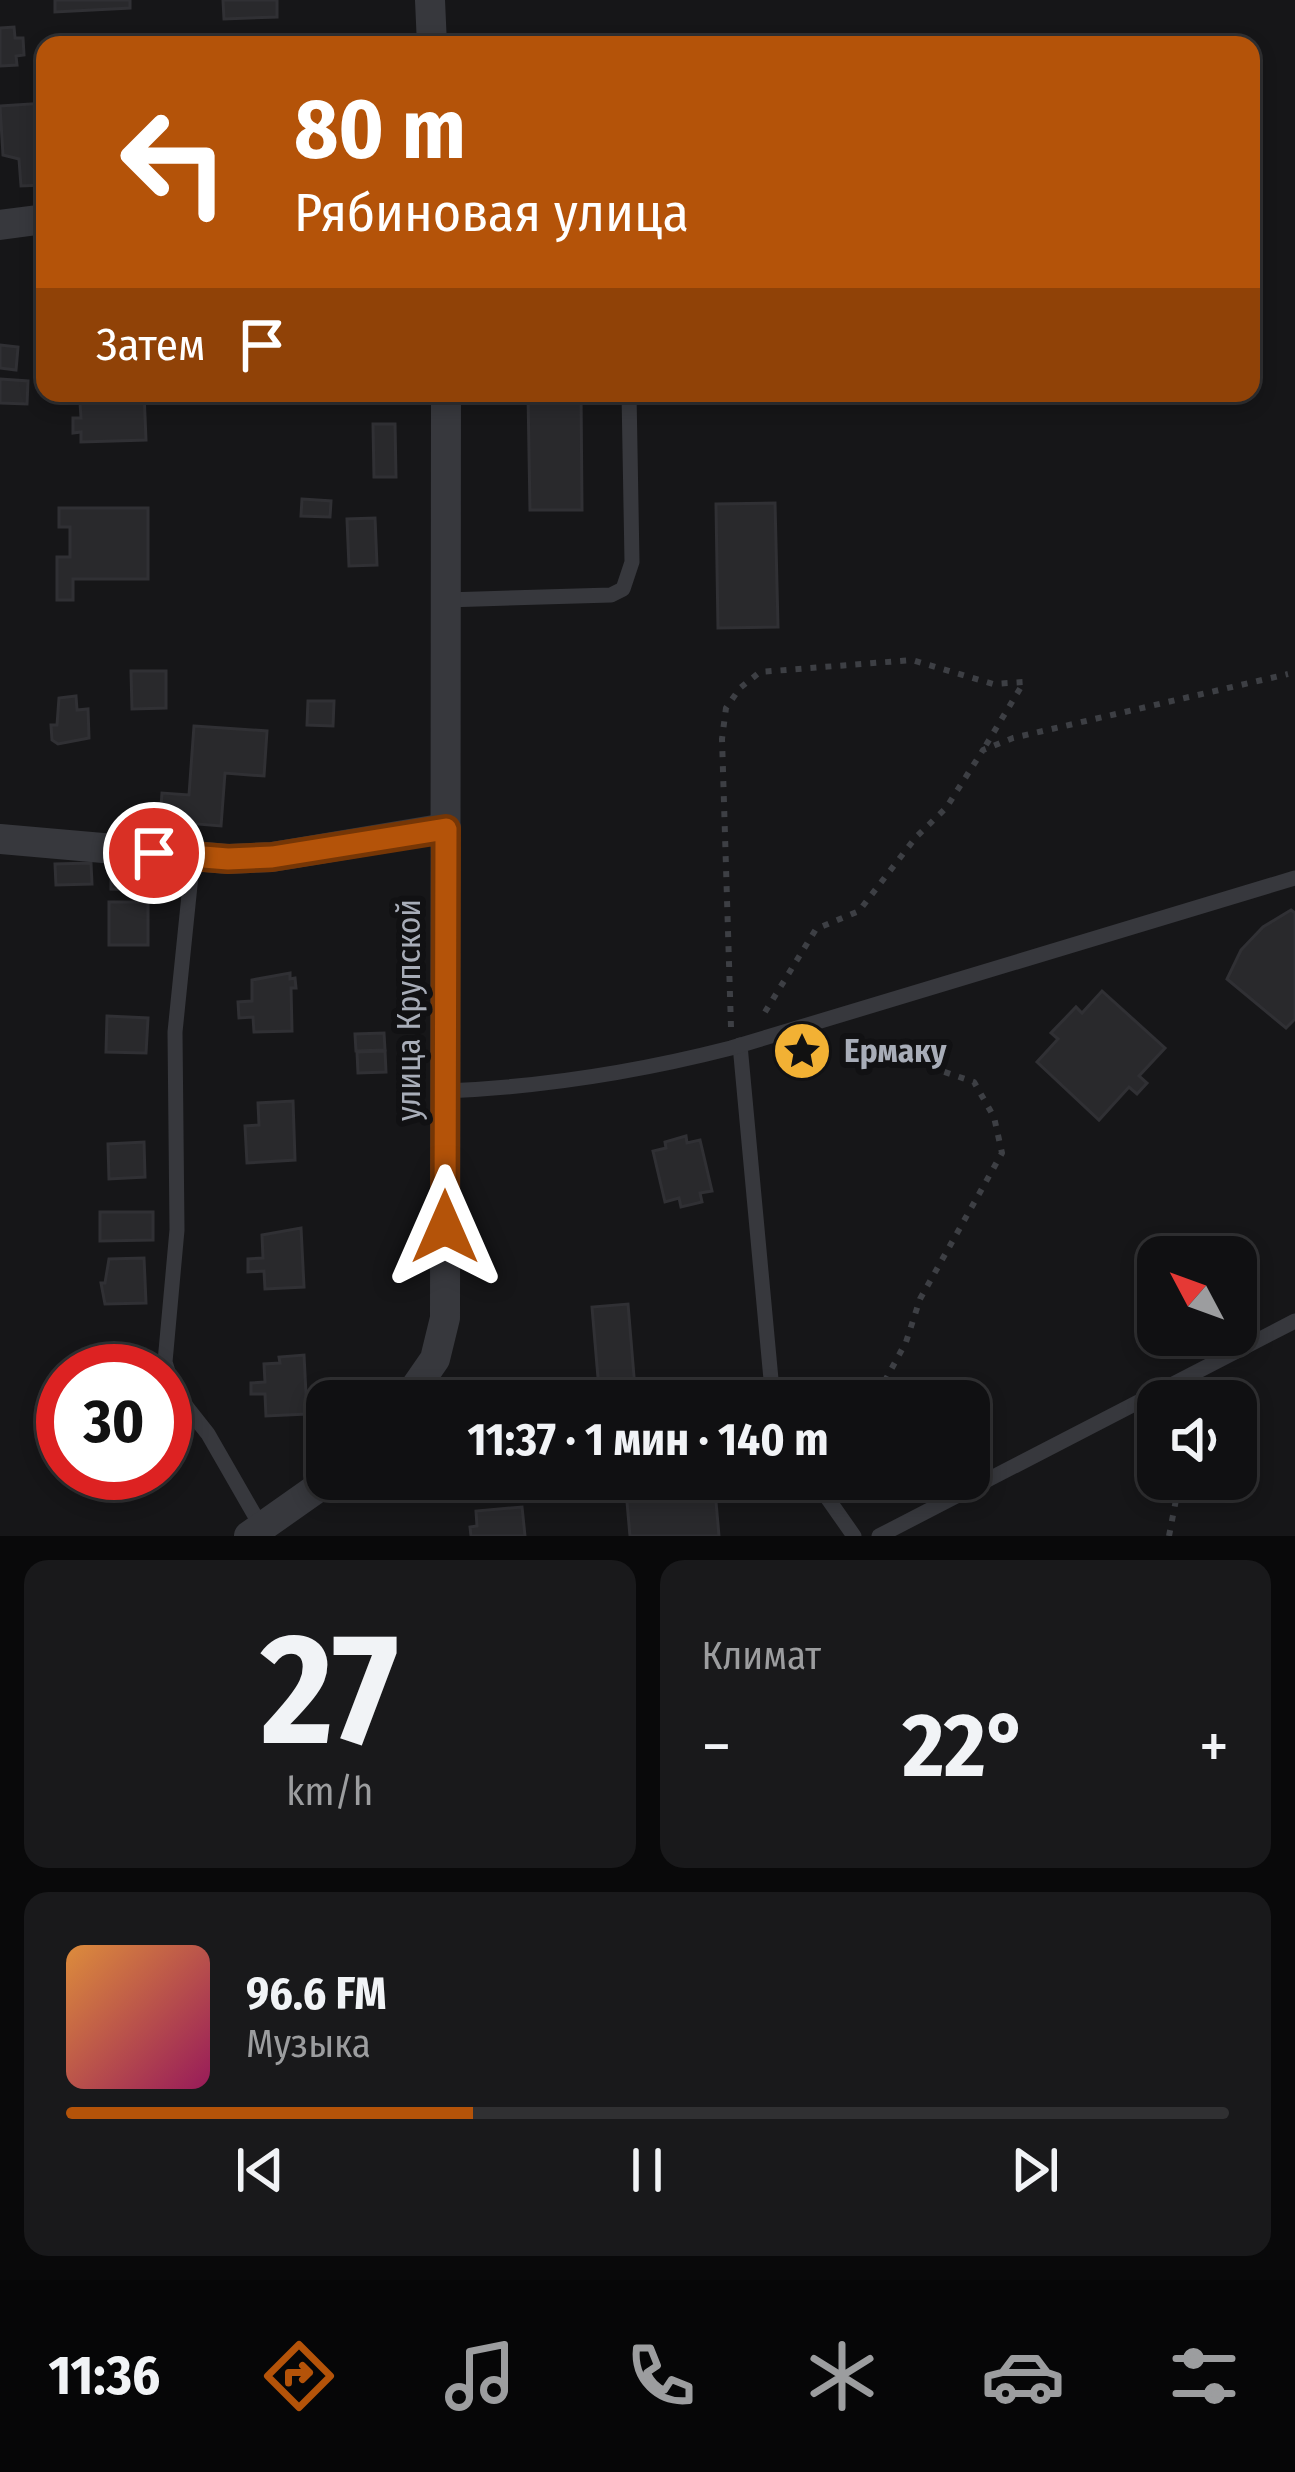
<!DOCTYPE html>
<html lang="ru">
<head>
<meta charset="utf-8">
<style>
	body { margin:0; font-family:"Fira Sans Condensed",sans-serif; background:#19191b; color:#f1f3f6; height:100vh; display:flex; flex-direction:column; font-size:45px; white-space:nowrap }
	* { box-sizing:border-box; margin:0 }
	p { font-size:39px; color:#9c9d9f }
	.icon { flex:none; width:66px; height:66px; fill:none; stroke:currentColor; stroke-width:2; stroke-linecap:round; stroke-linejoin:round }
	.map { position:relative; height:1536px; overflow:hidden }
	.panel { display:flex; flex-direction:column; gap:24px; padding:24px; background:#09090a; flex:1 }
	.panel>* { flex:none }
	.top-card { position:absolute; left:36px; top:36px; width:1224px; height:366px; border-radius:24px; box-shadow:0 6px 18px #0003,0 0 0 3px #303032; background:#b45309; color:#fff; overflow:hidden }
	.needle { width:78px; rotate:311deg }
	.tools { position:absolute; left:1137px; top:1236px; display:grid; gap:24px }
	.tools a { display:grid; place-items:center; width:120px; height:120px; border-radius:24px; background:#101012; box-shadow:0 6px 18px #0003,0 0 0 3px #303032; font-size:60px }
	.speed { position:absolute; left:36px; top:1344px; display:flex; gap:24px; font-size:60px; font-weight:700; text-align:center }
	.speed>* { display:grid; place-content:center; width:156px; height:156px; border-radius:50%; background:#101012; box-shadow:0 6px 18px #0003,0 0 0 3px #303032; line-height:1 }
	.speed .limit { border:18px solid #d22; background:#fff; color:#111 }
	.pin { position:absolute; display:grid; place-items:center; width:102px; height:102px; color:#fff; margin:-51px; border:6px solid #fff; border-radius:50%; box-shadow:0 3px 12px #0007 }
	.me { position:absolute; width:132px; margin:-66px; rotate:0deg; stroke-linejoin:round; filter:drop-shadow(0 0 9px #0008) }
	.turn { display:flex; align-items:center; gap:42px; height:252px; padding:0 60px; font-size:54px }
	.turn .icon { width:156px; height:156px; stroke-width:2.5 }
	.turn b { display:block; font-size:84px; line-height:102px }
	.then { display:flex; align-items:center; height:114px; padding:0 60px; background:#0003; gap:24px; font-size:45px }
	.big { font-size:90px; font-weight:700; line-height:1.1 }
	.panel .card { flex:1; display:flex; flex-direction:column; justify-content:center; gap:18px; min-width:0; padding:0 42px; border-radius:24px; background:#19191b }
	.panel .dial { align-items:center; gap:0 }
	.dial b { font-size:156px; line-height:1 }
	.song { display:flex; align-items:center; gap:36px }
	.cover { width:144px; height:144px; border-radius:18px; background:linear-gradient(135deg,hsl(30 70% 55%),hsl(330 70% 35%)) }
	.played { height:12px; border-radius:6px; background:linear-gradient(90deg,#b45309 35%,#303032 35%) }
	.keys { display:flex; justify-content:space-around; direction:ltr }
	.heat { display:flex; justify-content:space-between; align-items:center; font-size:66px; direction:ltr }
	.panel .tiles { flex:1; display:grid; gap:24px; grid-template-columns:1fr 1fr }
	.card:last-child { grid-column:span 2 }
	.trip { position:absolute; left:306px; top:1380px; width:684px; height:120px; border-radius:24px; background:#101012; box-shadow:0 6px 18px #0003,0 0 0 3px #303032; font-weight:700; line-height:120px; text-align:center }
	.menu { display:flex; height:192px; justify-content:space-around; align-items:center; background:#060607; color:#9c9d9f }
	.menu .icon { width:84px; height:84px }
	.menu .current { color:#b45309 }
	.menu b { font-size:54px; color:#f1f3f6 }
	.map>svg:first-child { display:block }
</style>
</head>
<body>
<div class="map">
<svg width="1295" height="1536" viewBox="0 0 1295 1536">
	<rect width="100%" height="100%" fill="#161618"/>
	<g fill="#29292c" stroke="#303034" stroke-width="3">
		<path d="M 55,0 L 130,0 L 130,8 L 55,12 Z"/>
		<path d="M 223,0 L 277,0 L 277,17 L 224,19 Z"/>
		<path d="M 14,27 L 15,38 L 23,38 L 24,55 L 16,56 L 17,65 L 0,66 L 0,28 Z"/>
		<path d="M 45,103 L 42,185 L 21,186 L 19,159 L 3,155 L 0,106 Z"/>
		<path d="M 0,345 L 18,347 L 16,370 L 0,368 Z"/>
		<path d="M 0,379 L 28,381 L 27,404 L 0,403 Z"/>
		<path d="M 73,393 L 144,393 L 146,440 L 81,442 L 81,432 L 73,433 L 73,418 L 81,418 L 80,402 L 73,402 Z"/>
		<path d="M 528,393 L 581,393 L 582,510 L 530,510 Z"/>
		<path d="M 373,424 L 395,424 L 396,477 L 374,477 Z"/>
		<path d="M 302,499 L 331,501 L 330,517 L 301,516 Z"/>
		<path d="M 775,503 L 778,627 L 718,628 L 716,504 Z"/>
		<path d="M 59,508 L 148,508 L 148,579 L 73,579 L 73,600 L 57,600 L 57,557 L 70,557 L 70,527 L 59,527 Z"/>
		<path d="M 375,518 L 377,565 L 349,566 L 347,519 Z"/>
		<path d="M 131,671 L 166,671 L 166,708 L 132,709 Z"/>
		<path d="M 76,696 L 77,710 L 88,709 L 89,738 L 58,744 L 52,740 L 51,725 L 57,725 L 59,698 Z"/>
		<path d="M 308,701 L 334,701 L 333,726 L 307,725 Z"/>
		<path d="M 194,726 L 267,731 L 264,776 L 225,773 L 221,826 L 160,821 L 162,793 L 189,795 Z"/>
		<path d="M 91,863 L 92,884 L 56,885 L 55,864 Z"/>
		<path d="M 111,868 L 145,869 L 145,890 L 111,889 Z"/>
		<rect x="109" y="902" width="39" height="43"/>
		<path d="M 1291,910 L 1295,913 L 1295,1019 L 1286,1028 L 1227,979 L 1241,950 L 1263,927 Z"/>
		<path d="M 290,973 L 290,979 L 295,978 L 296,988 L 291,988 L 292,1031 L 254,1032 L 253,1017 L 239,1018 L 238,1002 L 252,1001 L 252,980 Z"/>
		<path d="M 1102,991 L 1165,1048 L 1139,1076 L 1147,1083 L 1137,1094 L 1129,1087 L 1099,1120 L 1037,1062 L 1058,1039 L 1051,1033 L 1076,1007 L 1082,1013 Z"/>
		<path d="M 107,1016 L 148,1018 L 146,1053 L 106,1052 Z"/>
		<path d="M 384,1033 L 385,1050 L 356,1051 L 355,1034 Z"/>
		<path d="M 385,1051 L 386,1072 L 358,1073 L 357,1052 Z"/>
		<path d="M 293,1101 L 295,1160 L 247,1163 L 245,1126 L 259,1125 L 258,1103 Z"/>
		<path d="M 686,1136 L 687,1143 L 700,1140 L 712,1191 L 700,1193 L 702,1202 L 681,1207 L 679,1198 L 665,1202 L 653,1151 L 666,1148 L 665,1142 Z"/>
		<path d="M 144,1142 L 145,1177 L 109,1179 L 108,1144 Z"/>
		<path d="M 100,1212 L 153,1212 L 153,1240 L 100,1241 Z"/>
		<path d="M 301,1228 L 304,1287 L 265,1289 L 264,1271 L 248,1272 L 248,1259 L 263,1258 L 262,1235 Z"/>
		<path d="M 144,1258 L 146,1303 L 105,1304 L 101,1283 L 105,1283 L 109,1259 Z"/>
		<path d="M 628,1304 L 636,1401 L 600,1401 L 592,1307 Z"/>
		<path d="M 304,1355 L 307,1414 L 266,1416 L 265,1394 L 251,1394 L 251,1383 L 265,1382 L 264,1364 L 280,1363 L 279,1357 Z"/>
		<path d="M 625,1479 L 714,1479 L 719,1536 L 630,1536 Z"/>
		<path d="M 522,1507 L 525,1536 L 471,1536 L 470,1527 L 477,1526 L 476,1511 Z"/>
	</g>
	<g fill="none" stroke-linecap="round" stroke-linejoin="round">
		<g stroke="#3d3f44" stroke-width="6" stroke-dasharray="6 9" stroke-linecap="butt">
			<path d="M 765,1012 L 816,929 L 859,911 L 916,837 L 946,808 L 983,750 L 1013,738 L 1288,674"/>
			<path d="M 731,1027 L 722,739 L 726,708 L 740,688 L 760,672 L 912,660 L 993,684 L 1024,682 L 983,750"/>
			<path d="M 845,1038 L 974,1082 L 994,1117 L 1002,1153 L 920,1299 L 906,1342 L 874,1401"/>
			<path d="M 1169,1536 L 1180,1479"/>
		</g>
		<g stroke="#37383d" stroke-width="15">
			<path d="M 446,600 L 611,595 L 623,589 L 632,562 L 629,393"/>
			<path d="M 193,856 L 175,1032 L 177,1230 L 165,1362 L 174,1391 L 208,1434 L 262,1528"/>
			<path d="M 740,1045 L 773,1401"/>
			<path d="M 445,1091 C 543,1087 637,1072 731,1048 L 1295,878"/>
			<path d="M 814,1479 L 854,1536"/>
			<path d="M 879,1536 L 1295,1321"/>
		</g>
		<g stroke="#37383d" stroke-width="30">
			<path d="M 430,0 L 432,45"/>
			<path d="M 0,225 L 45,219"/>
			<path d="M 0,839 L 228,859 L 272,857 L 446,828"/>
			<path d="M 406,1401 L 435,1359 L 445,1318 L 446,393"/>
			<path d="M 249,1536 L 330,1479"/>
		</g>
	</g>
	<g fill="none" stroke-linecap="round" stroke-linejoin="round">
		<g stroke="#753606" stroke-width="30">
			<path id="route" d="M 154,853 L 228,859 L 272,857 L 446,829 L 445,1227"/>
		</g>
		<use href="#route" stroke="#b45309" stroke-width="21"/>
	</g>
	<defs>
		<g id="sight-disc" transform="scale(3)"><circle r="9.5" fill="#f2b134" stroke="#111113"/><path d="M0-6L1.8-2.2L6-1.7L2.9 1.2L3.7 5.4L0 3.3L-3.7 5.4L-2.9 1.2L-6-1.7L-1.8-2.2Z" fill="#111"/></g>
	</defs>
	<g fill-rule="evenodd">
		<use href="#sight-disc" x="802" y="1051"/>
	</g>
	<g text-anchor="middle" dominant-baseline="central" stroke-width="12" stroke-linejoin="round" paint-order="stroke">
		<g font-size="33" fill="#a8adb8" stroke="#111113">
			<text transform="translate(409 1010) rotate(-90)">улица Крупской</text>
		</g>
		<g font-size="33" font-weight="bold" fill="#a8adb8" stroke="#111113" text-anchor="start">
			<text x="844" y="1051">Ермаку</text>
		</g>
	</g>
</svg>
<div class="tools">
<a><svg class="needle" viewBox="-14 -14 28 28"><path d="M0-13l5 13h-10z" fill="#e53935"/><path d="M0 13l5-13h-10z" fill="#9c9d9f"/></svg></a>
<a><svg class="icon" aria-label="sound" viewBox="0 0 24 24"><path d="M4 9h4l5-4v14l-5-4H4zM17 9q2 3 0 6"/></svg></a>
</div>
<div class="speed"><div class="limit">30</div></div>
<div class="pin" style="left:154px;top:853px;background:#d93025"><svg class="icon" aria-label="arrive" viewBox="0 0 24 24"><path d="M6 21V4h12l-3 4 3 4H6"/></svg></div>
<svg class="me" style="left:445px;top:1227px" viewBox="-20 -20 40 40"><path d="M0-17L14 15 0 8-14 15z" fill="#b45309" stroke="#fff" stroke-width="4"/></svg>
<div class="trip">11:37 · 1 мин · 140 m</div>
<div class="top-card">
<div class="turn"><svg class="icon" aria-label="left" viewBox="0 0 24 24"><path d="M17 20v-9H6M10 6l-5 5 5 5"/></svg><div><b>80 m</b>Рябиновая улица</div></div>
<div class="then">Затем<svg class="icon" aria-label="arrive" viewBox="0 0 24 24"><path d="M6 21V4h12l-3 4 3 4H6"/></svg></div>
</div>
</div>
<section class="panel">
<div class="tiles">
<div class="card dial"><b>27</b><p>km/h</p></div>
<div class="card"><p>Климат</p>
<div class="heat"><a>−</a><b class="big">22°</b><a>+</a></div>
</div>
<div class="card">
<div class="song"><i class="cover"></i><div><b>96.6 FM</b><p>Музыка</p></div></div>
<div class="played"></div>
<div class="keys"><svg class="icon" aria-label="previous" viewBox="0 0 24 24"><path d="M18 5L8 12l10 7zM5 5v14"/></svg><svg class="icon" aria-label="pause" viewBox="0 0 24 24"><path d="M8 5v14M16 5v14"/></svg><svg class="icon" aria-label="next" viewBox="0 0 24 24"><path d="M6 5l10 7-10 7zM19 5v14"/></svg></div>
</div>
</div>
</section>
<nav class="menu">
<b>11:36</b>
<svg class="icon current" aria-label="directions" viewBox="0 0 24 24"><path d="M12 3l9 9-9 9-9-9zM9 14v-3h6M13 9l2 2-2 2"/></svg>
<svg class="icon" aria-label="music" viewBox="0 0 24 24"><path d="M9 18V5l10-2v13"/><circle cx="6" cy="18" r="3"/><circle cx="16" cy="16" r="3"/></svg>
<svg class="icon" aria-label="phone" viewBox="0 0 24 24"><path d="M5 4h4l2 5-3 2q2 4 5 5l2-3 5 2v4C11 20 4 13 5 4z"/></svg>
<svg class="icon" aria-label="climate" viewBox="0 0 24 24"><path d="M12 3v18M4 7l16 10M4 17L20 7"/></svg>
<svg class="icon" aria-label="car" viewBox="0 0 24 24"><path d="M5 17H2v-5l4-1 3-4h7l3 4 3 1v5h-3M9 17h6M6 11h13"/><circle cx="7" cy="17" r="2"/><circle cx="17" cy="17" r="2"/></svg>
<svg class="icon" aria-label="filters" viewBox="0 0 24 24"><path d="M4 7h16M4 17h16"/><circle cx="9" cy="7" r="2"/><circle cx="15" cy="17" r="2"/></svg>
</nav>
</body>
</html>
